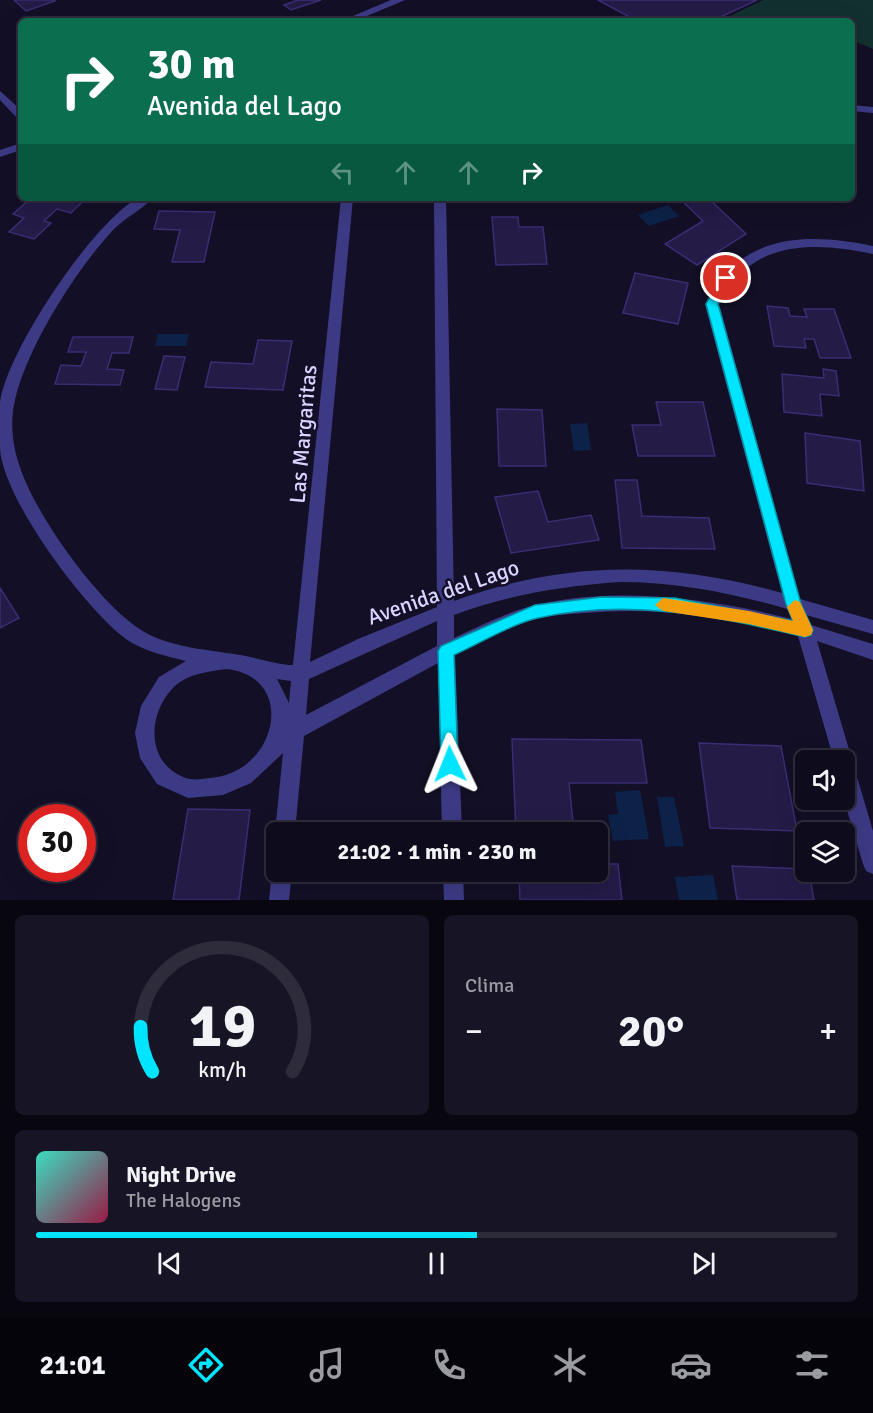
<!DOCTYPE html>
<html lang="es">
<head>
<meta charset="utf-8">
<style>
	body { margin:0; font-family:Signika,sans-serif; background:#171425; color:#f1f3f6; height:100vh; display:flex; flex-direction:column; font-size:22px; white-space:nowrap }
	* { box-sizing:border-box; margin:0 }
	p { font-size:20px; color:#9b9ba3 }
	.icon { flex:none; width:33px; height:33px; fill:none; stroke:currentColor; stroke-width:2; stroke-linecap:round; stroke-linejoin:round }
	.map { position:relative; height:900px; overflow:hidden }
	.drawer { display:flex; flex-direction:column; gap:15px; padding:15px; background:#08060f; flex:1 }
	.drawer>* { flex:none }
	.guide { position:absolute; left:18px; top:18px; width:837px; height:183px; border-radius:9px; box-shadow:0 6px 24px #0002,0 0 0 2px #2e2b3b; background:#0b6e4f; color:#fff; overflow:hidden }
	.fabs { position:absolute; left:795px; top:750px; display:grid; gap:12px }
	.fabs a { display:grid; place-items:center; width:60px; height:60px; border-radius:9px; background:#0e0b1c; box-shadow:0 6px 24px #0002,0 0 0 2px #2e2b3b; font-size:30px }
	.speed { position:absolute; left:18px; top:804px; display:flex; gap:12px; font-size:30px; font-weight:700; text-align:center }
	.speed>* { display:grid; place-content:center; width:78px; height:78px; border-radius:50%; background:#0e0b1c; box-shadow:0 6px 24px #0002,0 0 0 2px #2e2b3b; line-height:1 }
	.speed .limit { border:9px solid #d22; background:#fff; color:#111 }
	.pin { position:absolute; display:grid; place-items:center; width:51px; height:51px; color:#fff; margin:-26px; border:3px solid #fff; border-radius:50%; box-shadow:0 2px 6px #0007 }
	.me { position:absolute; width:66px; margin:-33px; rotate:358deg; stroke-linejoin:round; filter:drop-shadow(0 0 4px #0008) }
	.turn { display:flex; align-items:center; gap:21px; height:126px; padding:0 30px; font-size:27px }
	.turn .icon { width:78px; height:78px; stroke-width:2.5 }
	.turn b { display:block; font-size:42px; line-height:51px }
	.lanes { display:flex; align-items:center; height:57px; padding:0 30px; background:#0003; justify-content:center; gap:30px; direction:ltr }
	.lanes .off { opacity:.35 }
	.big { font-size:45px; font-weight:700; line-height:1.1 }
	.drawer .tile { flex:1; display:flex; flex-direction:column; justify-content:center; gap:9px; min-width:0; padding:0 21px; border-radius:9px; background:#171425 }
	.drawer .dial { align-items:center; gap:0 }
	.dial svg { height:156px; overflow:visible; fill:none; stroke:#2e2b3b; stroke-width:7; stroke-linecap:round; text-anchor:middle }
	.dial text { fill:#f1f3f6; stroke:none }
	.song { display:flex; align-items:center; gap:18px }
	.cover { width:72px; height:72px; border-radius:9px; background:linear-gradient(135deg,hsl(170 70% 55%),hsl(340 70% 35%)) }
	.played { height:6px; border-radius:3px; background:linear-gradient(90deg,#00e5ff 55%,#2e2b3b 55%) }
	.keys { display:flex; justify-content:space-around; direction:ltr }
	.heat { display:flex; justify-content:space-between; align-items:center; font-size:33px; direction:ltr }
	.drawer .tiles { flex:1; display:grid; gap:15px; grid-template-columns:1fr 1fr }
	.tile:last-child { grid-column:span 2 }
	.trip { position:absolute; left:266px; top:822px; width:342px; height:60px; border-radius:9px; background:#0e0b1c; box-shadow:0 6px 24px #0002,0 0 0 2px #2e2b3b; font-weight:700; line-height:60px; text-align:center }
	.tab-bar { display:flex; height:96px; justify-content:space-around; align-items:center; background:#06040b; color:#9b9ba3 }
	.tab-bar .icon { width:42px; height:42px }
	.tab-bar .on { color:#00e5ff }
	.tab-bar b { font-size:27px; color:#f1f3f6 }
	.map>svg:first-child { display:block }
</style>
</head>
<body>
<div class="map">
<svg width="873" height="900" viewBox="0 0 873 900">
	<rect width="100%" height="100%" fill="#130f26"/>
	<path fill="#12302f" d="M 763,0 L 873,0 L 873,49 L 852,40 L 852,21 L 732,21 L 726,18 Z"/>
	<g fill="#0c2248">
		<path d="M 668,205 L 679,216 L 649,226 L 638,215 Z"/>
		<path d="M 158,334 L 189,334 L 186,346 L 155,346 Z"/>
		<path d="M 587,423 L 591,450 L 574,451 L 570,424 Z"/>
		<path d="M 640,790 L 649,839 L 613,841 L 608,815 L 618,814 L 615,792 Z"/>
		<path d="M 657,797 L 674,797 L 684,846 L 665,847 Z"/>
		<path d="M 713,875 L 718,900 L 679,900 L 675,877 Z"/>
	</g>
	<g fill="#241b47" stroke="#3b2d73" stroke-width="1.5">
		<path d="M 14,0 L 54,0 L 55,1 L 26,11 Z"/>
		<path d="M 298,0 L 321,0 L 291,10 L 284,5 Z"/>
		<path d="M 598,0 L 757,0 L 712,21 L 637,21 Z"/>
		<path d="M 31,198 L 86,198 L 71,213 L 57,209 L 44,221 L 51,223 L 34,239 L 9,232 L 24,218 L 13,214 Z"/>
		<path d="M 679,198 L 708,198 L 746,234 L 697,265 L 665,244 L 703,221 Z"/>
		<path d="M 159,211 L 215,212 L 204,262 L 172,262 L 180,230 L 154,229 Z"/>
		<path d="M 492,217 L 518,217 L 519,227 L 543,227 L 547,264 L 496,265 Z"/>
		<path d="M 635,273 L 688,283 L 678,324 L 623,313 Z"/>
		<path d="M 767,306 L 788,308 L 790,316 L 807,317 L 804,309 L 834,309 L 851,358 L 820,358 L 814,339 L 804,339 L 806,348 L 774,346 Z"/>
		<path d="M 73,337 L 133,337 L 129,353 L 112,353 L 107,369 L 124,370 L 120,385 L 55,384 L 61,365 L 81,366 L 86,352 L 68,352 Z"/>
		<path d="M 258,340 L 292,341 L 283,390 L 205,387 L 211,362 L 253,364 Z"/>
		<path d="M 164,356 L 185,357 L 177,390 L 155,389 Z"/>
		<path d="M 823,369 L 836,371 L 839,396 L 820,394 L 822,416 L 784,412 L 782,374 L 824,378 Z"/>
		<path d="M 656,402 L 703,402 L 715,456 L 638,456 L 632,425 L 661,425 Z"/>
		<path d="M 497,409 L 542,410 L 546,466 L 499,466 Z"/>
		<path d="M 805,433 L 860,441 L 864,491 L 807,483 Z"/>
		<path d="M 615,480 L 637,480 L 642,516 L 709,518 L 715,549 L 622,548 Z"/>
		<path d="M 538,491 L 548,522 L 591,515 L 599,540 L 511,553 L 495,497 Z"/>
		<path d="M 0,588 L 19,618 L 0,628 Z"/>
		<path d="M 512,739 L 641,740 L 647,783 L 569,783 L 574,832 L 516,832 Z"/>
		<path d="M 699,743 L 781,746 L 797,831 L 710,828 Z"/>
		<path d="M 188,809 L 250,810 L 239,900 L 173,900 Z"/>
		<path d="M 597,864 L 618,864 L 622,900 L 520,900 L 519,872 L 597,872 Z"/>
		<path d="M 732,866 L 806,869 L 809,872 L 814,900 L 737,900 Z"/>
	</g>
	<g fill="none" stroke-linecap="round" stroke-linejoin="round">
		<g fill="#3d3a85" fill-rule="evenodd">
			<path d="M 391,0 L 405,0 L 355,21 L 341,21 Z"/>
			<path d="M 0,91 L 21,110 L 21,119 L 17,118 L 0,100 Z"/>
			<path d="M 852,105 L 873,107 L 873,113 L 852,111 Z"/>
			<path d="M 21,143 L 21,150 L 0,157 L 0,150 Z"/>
			<path d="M 138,198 L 153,198 C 143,209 126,217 114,229 C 77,268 24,351 14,405 C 10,425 13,448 20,467 C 35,515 104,612 148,634 C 176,648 210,650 240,655 C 257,658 272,663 289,665 L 293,665 L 341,198 L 353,198 L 310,662 L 358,639 L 437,607 L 434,198 L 446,198 L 454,601 C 567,560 667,561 782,593 L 705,304 C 740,234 804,232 873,246 L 873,254 C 812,241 750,240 719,304 L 800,599 L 873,620 L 873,634 L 806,615 L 811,625 L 873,644 L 873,660 L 817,641 L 873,831 L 873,874 L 866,871 L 863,864 L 844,800 L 844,760 L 834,760 L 798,636 C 728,617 657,606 585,613 C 570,614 554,615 539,618 C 510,625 481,641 455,654 L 462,832 L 442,832 L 438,663 L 304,736 L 295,832 L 275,832 L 283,753 L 251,783 L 223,795 L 188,798 L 157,784 L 140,758 L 135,733 L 141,706 L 159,677 L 186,661 C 166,656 143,651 126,639 C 86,610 2,498 0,448 C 0,434 0,417 0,402 C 7,351 93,222 138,198 ZM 620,582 C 677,582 732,593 787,609 L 792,619 C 713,599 620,586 540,604 C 511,610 482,625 454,638 L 454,615 C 508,595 562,586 620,582 ZM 437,621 L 437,646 L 306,715 L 309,679 ZM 226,669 C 298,676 278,773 210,778 C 201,779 192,781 183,777 C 147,762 147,716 172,689 C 186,674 206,672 226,669 ZM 277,679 L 291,681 L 289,703 Z"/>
			<path d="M 276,864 L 276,872 L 292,872 L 289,900 L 269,900 L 272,872 Z"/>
			<path d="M 443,872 L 463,872 L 464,900 L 444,900 Z"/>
		</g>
	</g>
	<path fill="#00e5ff" stroke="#0095a6" stroke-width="1.5" d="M 726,274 L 732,278 L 718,304 L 801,604 L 813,630 L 811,635 L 805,637 C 718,616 627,598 538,618 C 514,623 478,644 454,655 L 458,764 L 456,770 L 450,772 L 444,770 L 441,764 L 438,651 L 441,646 L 535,605 L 602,597 L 675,598 L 793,621 L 786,604 L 706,304 L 722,275 Z"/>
	<path fill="#f59e0b" d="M 663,598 L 749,611 L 793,621 L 787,607 L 795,600 L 800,602 L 813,630 L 811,635 L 805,637 L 749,624 L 663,611 L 655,605 Z"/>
	<g text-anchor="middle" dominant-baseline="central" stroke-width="5" stroke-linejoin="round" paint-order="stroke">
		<g font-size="22" fill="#d9d4ff" stroke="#130f26">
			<text transform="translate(303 434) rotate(-85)">Las Margaritas</text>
			<text transform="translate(443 592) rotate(-19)">Avenida del Lago</text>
		</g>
	</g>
</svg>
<div class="fabs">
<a><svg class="icon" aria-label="sound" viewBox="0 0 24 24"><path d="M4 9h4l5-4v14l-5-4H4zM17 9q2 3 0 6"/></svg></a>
<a><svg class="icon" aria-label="layers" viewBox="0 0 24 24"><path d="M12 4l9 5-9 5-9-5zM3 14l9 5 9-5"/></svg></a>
</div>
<div class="speed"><div class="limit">30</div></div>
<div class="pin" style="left:726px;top:278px;background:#d93025"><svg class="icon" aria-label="arrive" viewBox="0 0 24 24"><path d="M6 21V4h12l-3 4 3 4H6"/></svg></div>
<svg class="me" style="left:450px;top:764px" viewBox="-20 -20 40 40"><path d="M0-17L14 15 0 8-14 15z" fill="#00e5ff" stroke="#fff" stroke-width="4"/></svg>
<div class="trip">21:02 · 1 min · 230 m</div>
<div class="guide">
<div class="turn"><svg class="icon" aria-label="right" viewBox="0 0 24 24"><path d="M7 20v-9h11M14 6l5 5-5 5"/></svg><div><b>30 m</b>Avenida del Lago</div></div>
<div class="lanes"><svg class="icon off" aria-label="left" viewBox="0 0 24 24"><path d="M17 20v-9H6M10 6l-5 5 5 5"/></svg><svg class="icon off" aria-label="ahead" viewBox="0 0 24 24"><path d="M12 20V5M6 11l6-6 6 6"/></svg><svg class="icon off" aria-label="ahead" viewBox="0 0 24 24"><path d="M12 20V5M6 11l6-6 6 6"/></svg><svg class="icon" aria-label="right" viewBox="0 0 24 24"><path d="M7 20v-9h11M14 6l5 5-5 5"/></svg></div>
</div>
</div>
<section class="drawer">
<div class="tiles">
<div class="tile dial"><svg viewBox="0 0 100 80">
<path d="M14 69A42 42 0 1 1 86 69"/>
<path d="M14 69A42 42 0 0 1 8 46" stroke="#00e5ff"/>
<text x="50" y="56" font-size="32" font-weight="700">19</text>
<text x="50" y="72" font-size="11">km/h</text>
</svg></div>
<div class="tile"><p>Clima</p>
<div class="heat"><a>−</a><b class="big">20°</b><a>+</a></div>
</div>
<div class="tile">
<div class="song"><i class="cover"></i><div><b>Night Drive</b><p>The Halogens</p></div></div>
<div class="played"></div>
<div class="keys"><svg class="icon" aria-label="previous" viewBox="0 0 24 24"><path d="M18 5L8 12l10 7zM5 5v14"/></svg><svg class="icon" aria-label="pause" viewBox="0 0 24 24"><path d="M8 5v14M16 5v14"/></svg><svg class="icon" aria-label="next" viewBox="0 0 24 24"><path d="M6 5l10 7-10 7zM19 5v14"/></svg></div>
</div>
</div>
</section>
<nav class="tab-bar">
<b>21:01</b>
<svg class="icon on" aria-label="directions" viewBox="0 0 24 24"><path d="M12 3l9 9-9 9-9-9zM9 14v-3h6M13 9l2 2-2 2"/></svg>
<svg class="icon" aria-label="music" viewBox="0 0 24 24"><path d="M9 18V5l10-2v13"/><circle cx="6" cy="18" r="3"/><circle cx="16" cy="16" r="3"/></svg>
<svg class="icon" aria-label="phone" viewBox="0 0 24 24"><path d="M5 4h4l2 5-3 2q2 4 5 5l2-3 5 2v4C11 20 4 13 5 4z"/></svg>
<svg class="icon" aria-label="climate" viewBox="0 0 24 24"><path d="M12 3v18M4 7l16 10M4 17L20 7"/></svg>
<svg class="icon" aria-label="car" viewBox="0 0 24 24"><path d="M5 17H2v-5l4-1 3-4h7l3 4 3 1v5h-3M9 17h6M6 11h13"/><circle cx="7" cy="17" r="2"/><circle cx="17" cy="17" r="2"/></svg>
<svg class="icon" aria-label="filters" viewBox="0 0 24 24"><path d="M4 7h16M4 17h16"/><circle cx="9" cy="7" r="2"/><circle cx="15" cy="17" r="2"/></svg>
</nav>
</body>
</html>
